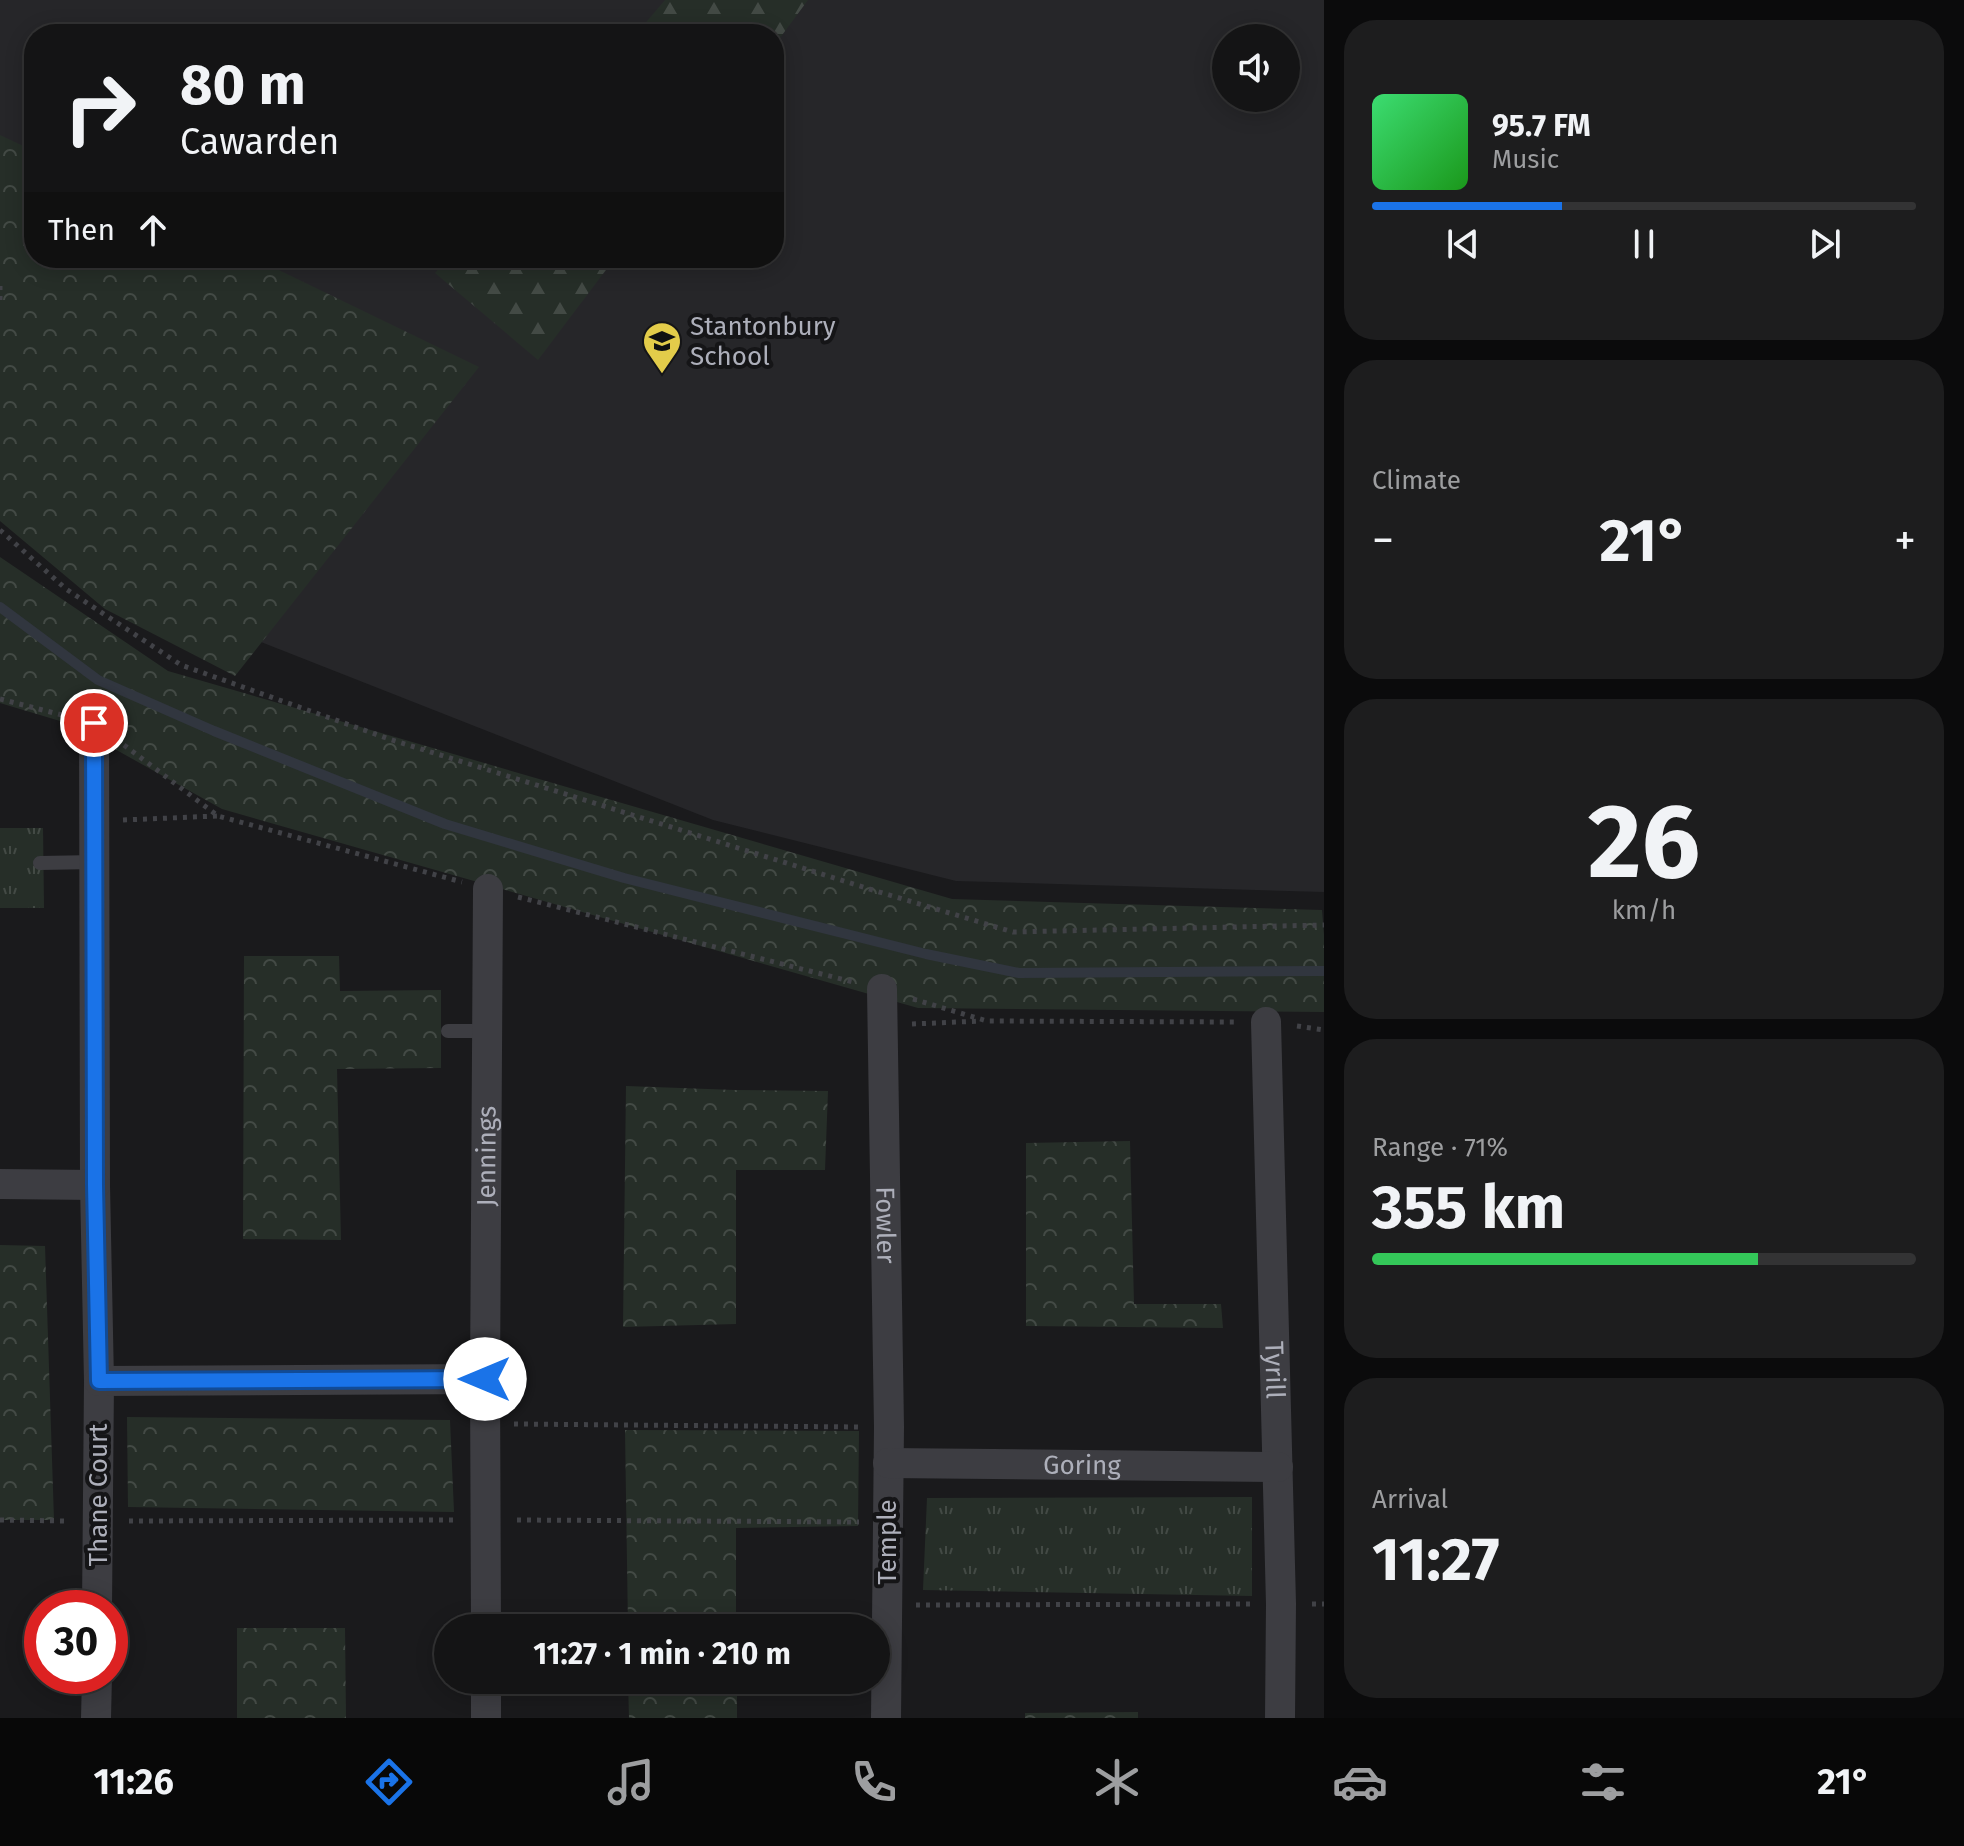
<!DOCTYPE html>
<html lang="en">
<head>
<meta charset="utf-8">
<style>
	body { margin:0; font-family:"Fira Sans",sans-serif; background:#1d1d1e; color:#f1f3f6; height:100vh; display:flex; flex-direction:column; font-size:30px; white-space:nowrap }
	* { box-sizing:border-box; margin:0 }
	p { font-size:26px; color:#9d9ea0 }
	.icon { flex:none; width:44px; height:44px; fill:none; stroke:currentColor; stroke-width:2; stroke-linecap:round; stroke-linejoin:round }
	.map { position:relative; flex:1; overflow:hidden }
	.sheet { display:flex; flex-direction:column; gap:20px; padding:20px; background:#0b0b0c; width:640px }
	.sheet>* { flex:none }
	.hud { position:absolute; left:24px; top:24px; width:760px; height:244px; border-radius:32px; box-shadow:0 4px 20px #0003,0 0 0 2px #333334; background:#141415; color:#f1f3f6; overflow:hidden }
	.controls { position:absolute; left:1212px; top:24px; display:grid; gap:16px }
	.controls a { display:grid; place-items:center; width:88px; height:88px; border-radius:50%; background:#141415; box-shadow:0 4px 20px #0003,0 0 0 2px #333334; font-size:40px }
	.speed { position:absolute; left:24px; top:1590px; display:flex; gap:16px; font-size:40px; font-weight:700; text-align:center }
	.speed>* { display:grid; place-content:center; width:104px; height:104px; border-radius:50%; background:#141415; box-shadow:0 4px 20px #0003,0 0 0 2px #333334; line-height:1 }
	.speed .limit { border:12px solid #d22; background:#fff; color:#111 }
	.pin { position:absolute; display:grid; place-items:center; width:68px; height:68px; color:#fff; margin:-34px; border:4px solid #fff; border-radius:50%; box-shadow:0 2px 8px #0007 }
	.me { position:absolute; width:88px; margin:-44px; rotate:270deg; stroke-linejoin:round; filter:drop-shadow(0 0 6px #0008) }
	.turn { display:flex; align-items:center; gap:28px; height:168px; padding:0 24px; font-size:36px }
	.turn .icon { width:104px; height:104px; stroke-width:2.5 }
	.turn b { display:block; font-size:56px; line-height:68px }
	.then { display:flex; align-items:center; height:76px; padding:0 24px; background:#0003; gap:16px; font-size:30px }
	.big { font-size:60px; font-weight:700; line-height:1.1 }
	.sheet .tile { flex:1; display:flex; flex-direction:column; justify-content:center; gap:12px; min-width:0; padding:0 28px; border-radius:32px; background:#1d1d1e }
	.sheet .dial { align-items:center; gap:0 }
	.dial b { font-size:104px; line-height:1 }
	.song { display:flex; align-items:center; gap:24px }
	.cover { width:96px; height:96px; border-radius:12px; background:linear-gradient(135deg,hsl(140 70% 55%),hsl(120 70% 35%)) }
	.played { height:8px; border-radius:4px; background:linear-gradient(90deg,#1a73e8 35%,#333334 35%) }
	.keys { display:flex; justify-content:space-around; direction:ltr }
	.heat { display:flex; justify-content:space-between; align-items:center; font-size:44px; direction:ltr }
	.charge { height:12px; border-radius:6px; background:linear-gradient(90deg,#34c759 71%,#333334 0) }
	.trip { position:absolute; left:434px; top:1614px; width:456px; height:80px; border-radius:40px; background:#141415; box-shadow:0 4px 20px #0003,0 0 0 2px #333334; font-weight:700; line-height:80px; text-align:center }
	.menu { display:flex; height:128px; justify-content:space-around; align-items:center; background:#080808; color:#9d9ea0 }
	.menu .icon { width:56px; height:56px }
	.menu .current { color:#1a73e8 }
	.menu b { font-size:36px; color:#f1f3f6 }
	main { display:flex; flex:1; min-height:0 }
	.map>svg:first-child { display:block }
</style>
</head>
<body>
<main>
<div class="map">
<svg width="1324" height="1718" viewBox="0 0 1324 1718">
	<defs>
		<pattern id="grass-tufts" width="24" height="20" patternUnits="userSpaceOnUse" patternTransform="scale(2)"><rect width="24" height="20" fill="#262e28"/><path d="M3 7l-1-3M5 7V3M7 7l1-3M15 17l-1-3M17 17v-4M19 17l1-3" fill="none" stroke="#434a45"/></pattern>
		<pattern id="forest-firs" width="22" height="20" patternUnits="userSpaceOnUse" patternTransform="scale(2)"><rect width="22" height="20" fill="#262e28"/><path d="M5 1l3.5 6h-7zM16 11l3.5 6h-7z" fill="#434a45"/></pattern>
		<pattern id="park-crowns" width="20" height="18" patternUnits="userSpaceOnUse" patternTransform="scale(2)"><rect width="20" height="18" fill="#262e28"/><path d="M2 6a3 3 0 1 1 6 0M12 15a3 3 0 1 1 6 0" fill="none" stroke="#434a45"/></pattern>
	</defs>
	<rect width="100%" height="100%" fill="#1a1a1c"/>
	<path fill="#262629" fill-rule="evenodd" d="M 0,0 L 1324,0 L 1324,892 L 956,881 L 713,820 L 157,601 L 0,492 ZM 34,34 L 774,34 L 774,258 L 34,258 ZM 1226,38 L 1286,38 L 1286,98 L 1226,98 Z"/>
	<g fill="url(#grass-tufts)">
		<path d="M 0,828 L 43,828 L 44,908 L 0,908 Z"/>
		<path d="M 1252,1497 L 1252,1596 L 923,1590 L 927,1498 Z"/>
	</g>
	<g fill="url(#forest-firs)">
		<path d="M 665,0 L 808,0 L 774,46 L 774,34 L 636,34 Z"/>
		<path d="M 448,258 L 615,258 L 538,360 L 435,273 Z"/>
	</g>
	<g fill="url(#park-crowns)">
		<path d="M 0,135 L 34,151 L 34,258 L 254,258 L 479,367 L 235,676 L 105,609 L 0,521 Z"/>
		<path d="M 0,557 L 168,671 L 952,899 L 1322,910 L 1324,935 L 1324,1012 L 918,1008 L 222,809 L 70,724 L 0,703 Z"/>
		<path d="M 244,956 L 339,956 L 340,991 L 441,990 L 441,1068 L 337,1069 L 341,1240 L 243,1239 Z"/>
		<path d="M 626,1086 L 735,1090 L 828,1091 L 825,1170 L 736,1170 L 736,1324 L 623,1327 Z"/>
		<path d="M 1130,1141 L 1134,1304 L 1221,1304 L 1223,1328 L 1026,1326 L 1026,1143 Z"/>
		<path d="M 0,1245 L 45,1246 L 54,1520 L 0,1520 Z"/>
		<path d="M 127,1417 L 450,1420 L 454,1512 L 128,1507 Z"/>
		<path d="M 625,1430 L 859,1431 L 858,1526 L 736,1528 L 736,1628 L 628,1628 Z"/>
		<path d="M 237,1628 L 345,1628 L 346,1718 L 237,1718 Z"/>
		<path d="M 628,1680 L 737,1680 L 737,1718 L 629,1718 Z"/>
		<path d="M 1138,1712 L 1138,1718 L 1025,1718 L 1025,1713 Z"/>
	</g>
	<g fill="none" stroke-linecap="round" stroke-linejoin="round">
		<path stroke="#31363f" stroke-width="10" d="M 0,607 L 98,680 L 214,731 L 445,824 L 624,878 L 926,954 L 1019,973 L 1324,971"/>
		<g stroke="#414247" stroke-width="5" stroke-dasharray="4 6" stroke-linecap="butt">
			<path d="M 0,286 L 0,306"/>
			<path d="M 0,530 L 66,589 L 181,665 L 389,739 L 876,891 L 1013,932 L 1324,925"/>
			<path d="M 0,699 L 66,716"/>
			<path d="M 124,745 L 218,816 L 462,882"/>
			<path d="M 123,820 L 217,816"/>
			<path d="M 518,897 L 853,982"/>
			<path d="M 913,999 L 987,1021 L 1236,1022"/>
			<path d="M 912,1024 L 982,1021"/>
			<path d="M 1297,1026 L 1324,1030"/>
			<path d="M 514,1424 L 860,1427"/>
			<path d="M 0,1520 L 67,1521"/>
			<path d="M 517,1520 L 859,1522"/>
			<path d="M 129,1521 L 455,1520"/>
			<path d="M 1312,1604 L 1324,1604"/>
			<path d="M 916,1605 L 1250,1604"/>
		</g>
		<g stroke="#3d3d42" stroke-width="14">
			<path d="M 40,863 L 95,862"/>
			<path d="M 448,1031 L 487,1031"/>
		</g>
		<g stroke="#3d3d42" stroke-width="30">
			<path d="M 94,723 L 95,1185 L 99,1381 L 97,1608"/>
			<path id="s1" d="M 882,989 L 889,1427 L 886,1718"/>
			<path id="s2" d="M 1266,1022 L 1281,1604 L 1280,1718"/>
			<path d="M 0,1184 L 95,1185"/>
			<path d="M 99,1381 L 485,1379"/>
			<path id="s3" d="M 888,1463 L 1278,1467"/>
			<path id="s4" d="M 486,1628 L 485,1379 L 488,889"/>
			<path d="M 96,1718 L 97,1676"/>
			<path d="M 486,1718 L 486,1680"/>
		</g>
	</g>
	<g fill="none" stroke-linecap="round" stroke-linejoin="round">
		<g stroke="#114b97" stroke-width="20">
			<path id="route" d="M 94,723 L 95,1185 L 99,1381 L 485,1379"/>
		</g>
		<use href="#route" stroke="#1a73e8" stroke-width="14"/>
	</g>
	<defs>
		<g id="school-pin" transform="scale(2)"><path d="M0 17L-7.5 6A9.5 9.5 0 1 1 7.5 6Z" fill="#e3cc4a" stroke="#151517"/><path d="M0-5L7-2L0 1L-7-2ZM-4 1L0 2.5L4 1V4Q0 6-4 4Z" fill="#111"/></g>
	</defs>
	<g fill-rule="evenodd">
		<use href="#school-pin" x="662" y="341"/>
	</g>
	<g text-anchor="middle" dominant-baseline="central" stroke-width="8" stroke-linejoin="round" paint-order="stroke">
		<g font-size="26" fill="#adafba" stroke="#151517" text-anchor="start">
			<text x="690" y="326">Stantonbury<tspan x="690" dy="30">School</tspan></text>
		</g>
		<g font-size="26" fill="#adafba" stroke="#151517">
			<text stroke="none"><textPath href="#s4" startOffset="472">Jennings</textPath></text>
			<text stroke="none"><textPath href="#s1" startOffset="236">Fowler</textPath></text>
			<text stroke="none"><textPath href="#s2" startOffset="348">Tyrill</textPath></text>
			<text stroke="none"><textPath href="#s3" startOffset="194">Goring</textPath></text>
			<text transform="translate(98 1495) rotate(-90)">Thane Court</text>
			<text transform="translate(887 1542) rotate(-90)">Temple</text>
		</g>
	</g>
</svg>
<div class="controls">
<a><svg class="icon" aria-label="sound" viewBox="0 0 24 24"><path d="M4 9h4l5-4v14l-5-4H4zM17 9q2 3 0 6"/></svg></a>
</div>
<div class="speed"><div class="limit">30</div></div>
<div class="pin" style="left:94px;top:723px;background:#d93025"><svg class="icon" aria-label="arrive" viewBox="0 0 24 24"><path d="M6 21V4h12l-3 4 3 4H6"/></svg></div>
<svg class="me" style="left:485px;top:1379px" viewBox="-20 -20 40 40"><circle r="19" fill="#fff"/><path d="M0-13L10 11 0 6-10 11z" fill="#1a73e8"/></svg>
<div class="trip">11:27 · 1 min · 210 m</div>
<div class="hud">
<div class="turn"><svg class="icon" aria-label="right" viewBox="0 0 24 24"><path d="M7 20v-9h11M14 6l5 5-5 5"/></svg><div><b>80 m</b>Cawarden</div></div>
<div class="then">Then<svg class="icon" aria-label="ahead" viewBox="0 0 24 24"><path d="M12 20V5M6 11l6-6 6 6"/></svg></div>
</div>
</div>
<section class="sheet">
<div class="tile">
<div class="song"><i class="cover"></i><div><b>95.7 FM</b><p>Music</p></div></div>
<div class="played"></div>
<div class="keys"><svg class="icon" aria-label="previous" viewBox="0 0 24 24"><path d="M18 5L8 12l10 7zM5 5v14"/></svg><svg class="icon" aria-label="pause" viewBox="0 0 24 24"><path d="M8 5v14M16 5v14"/></svg><svg class="icon" aria-label="next" viewBox="0 0 24 24"><path d="M6 5l10 7-10 7zM19 5v14"/></svg></div>
</div>
<div class="tile"><p>Climate</p>
<div class="heat"><a>−</a><b class="big">21°</b><a>+</a></div>
</div>
<div class="tile dial"><b>26</b><p>km/h</p></div>
<div class="tile"><p>Range · 71%</p><b class="big">355 km</b><div class="charge"></div></div>
<div class="tile"><p>Arrival</p><b class="big">11:27</b></div>
</section>
</main>
<nav class="menu">
<b>11:26</b>
<svg class="icon current" aria-label="directions" viewBox="0 0 24 24"><path d="M12 3l9 9-9 9-9-9zM9 14v-3h6M13 9l2 2-2 2"/></svg>
<svg class="icon" aria-label="music" viewBox="0 0 24 24"><path d="M9 18V5l10-2v13"/><circle cx="6" cy="18" r="3"/><circle cx="16" cy="16" r="3"/></svg>
<svg class="icon" aria-label="phone" viewBox="0 0 24 24"><path d="M5 4h4l2 5-3 2q2 4 5 5l2-3 5 2v4C11 20 4 13 5 4z"/></svg>
<svg class="icon" aria-label="climate" viewBox="0 0 24 24"><path d="M12 3v18M4 7l16 10M4 17L20 7"/></svg>
<svg class="icon" aria-label="car" viewBox="0 0 24 24"><path d="M5 17H2v-5l4-1 3-4h7l3 4 3 1v5h-3M9 17h6M6 11h13"/><circle cx="7" cy="17" r="2"/><circle cx="17" cy="17" r="2"/></svg>
<svg class="icon" aria-label="filters" viewBox="0 0 24 24"><path d="M4 7h16M4 17h16"/><circle cx="9" cy="7" r="2"/><circle cx="15" cy="17" r="2"/></svg>
<b>21°</b>
</nav>
</body>
</html>
